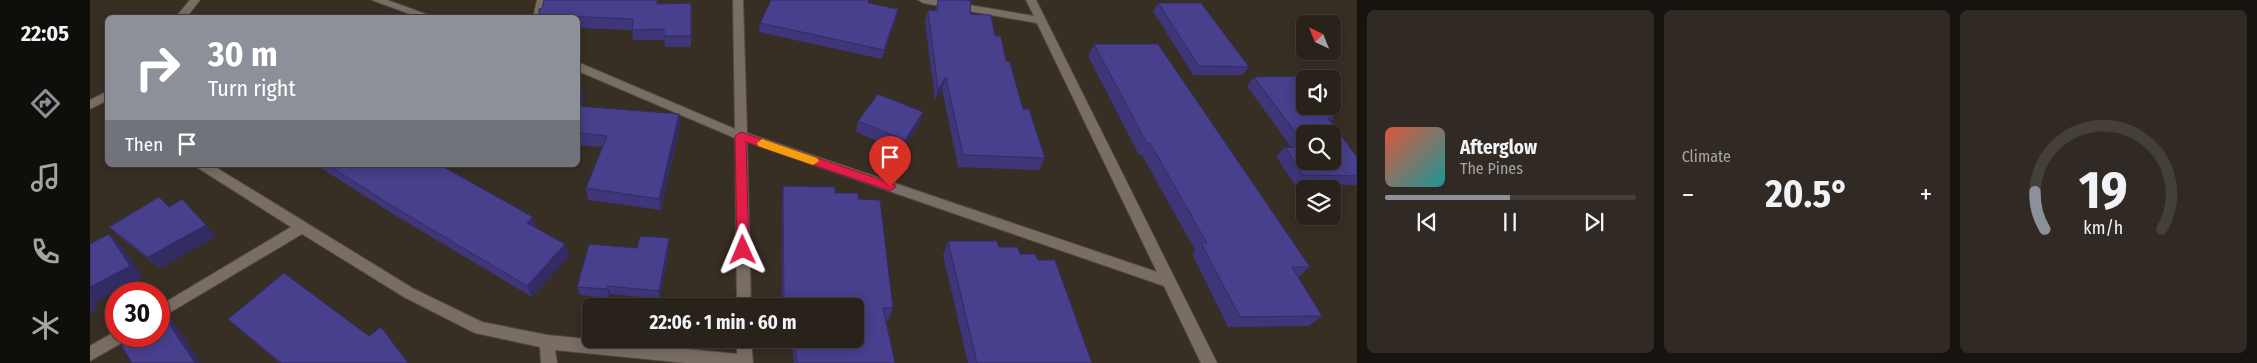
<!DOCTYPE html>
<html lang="en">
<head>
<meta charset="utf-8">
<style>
	body { margin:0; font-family:"Fira Sans Condensed",sans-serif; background:#312a24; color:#f1f3f6; height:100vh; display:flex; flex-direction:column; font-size:19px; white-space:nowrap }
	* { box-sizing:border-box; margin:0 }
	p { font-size:16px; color:#a5a4a3 }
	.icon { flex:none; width:28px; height:28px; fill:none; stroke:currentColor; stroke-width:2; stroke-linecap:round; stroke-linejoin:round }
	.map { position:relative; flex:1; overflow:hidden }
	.details { display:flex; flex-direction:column; gap:10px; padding:10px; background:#17130f; width:900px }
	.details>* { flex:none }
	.banner { position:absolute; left:15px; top:15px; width:475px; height:152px; border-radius:8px; box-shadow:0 2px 12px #0003,0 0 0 1px #453f3a; background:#8c9099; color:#fff; overflow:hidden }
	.needle { width:32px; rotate:317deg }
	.buttons { position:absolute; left:1206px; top:15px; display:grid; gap:10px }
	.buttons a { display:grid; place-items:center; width:45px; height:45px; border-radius:8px; background:#29221b; box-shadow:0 2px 12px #0003,0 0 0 1px #453f3a; font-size:25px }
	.speed { position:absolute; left:15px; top:282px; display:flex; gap:10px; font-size:25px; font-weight:700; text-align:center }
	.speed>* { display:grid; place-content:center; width:65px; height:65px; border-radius:50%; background:#29221b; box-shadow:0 2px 12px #0003,0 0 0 1px #453f3a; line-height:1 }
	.speed .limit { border:8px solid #d22; background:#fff; color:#111 }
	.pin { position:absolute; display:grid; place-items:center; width:42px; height:42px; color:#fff; margin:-51px -21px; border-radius:50% 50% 50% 0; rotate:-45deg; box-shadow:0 0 5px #0007 }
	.pin .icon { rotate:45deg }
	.me { position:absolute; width:55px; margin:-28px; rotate:359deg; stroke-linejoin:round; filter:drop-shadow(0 0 4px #0008) }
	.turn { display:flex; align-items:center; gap:18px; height:105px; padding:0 20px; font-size:22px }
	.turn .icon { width:65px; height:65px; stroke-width:2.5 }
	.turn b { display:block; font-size:35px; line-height:42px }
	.then { display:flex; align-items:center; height:48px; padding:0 20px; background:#0003; gap:10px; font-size:19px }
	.big { font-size:38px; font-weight:700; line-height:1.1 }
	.details .widget { flex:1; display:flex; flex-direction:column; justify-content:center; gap:8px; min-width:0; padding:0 18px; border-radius:8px; background:#312a24 }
	.details .dial { align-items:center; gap:0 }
	.dial svg { height:130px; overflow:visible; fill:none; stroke:#453f3a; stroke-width:7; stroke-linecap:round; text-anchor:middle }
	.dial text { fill:#f1f3f6; stroke:none }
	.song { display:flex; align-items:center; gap:15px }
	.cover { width:60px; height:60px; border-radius:8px; background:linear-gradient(135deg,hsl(10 70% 55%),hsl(180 70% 35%)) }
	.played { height:5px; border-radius:2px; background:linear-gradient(90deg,#8c9099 50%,#453f3a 50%) }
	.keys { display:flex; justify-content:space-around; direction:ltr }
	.heat { display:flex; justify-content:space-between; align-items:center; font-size:28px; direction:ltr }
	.details .tiles { flex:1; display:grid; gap:10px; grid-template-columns:repeat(3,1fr) }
	.trip { position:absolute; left:492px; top:298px; width:282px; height:50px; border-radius:8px; background:#29221b; box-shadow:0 2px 12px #0003,0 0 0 1px #453f3a; font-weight:700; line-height:50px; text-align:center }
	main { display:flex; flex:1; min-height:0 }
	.tab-bar { display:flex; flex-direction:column; width:90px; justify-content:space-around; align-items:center; background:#100e0b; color:#a5a4a3 }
	.tab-bar .icon { width:35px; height:35px }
	.tab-bar .selected { color:#8c9099 }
	.tab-bar b { font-size:22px; color:#f1f3f6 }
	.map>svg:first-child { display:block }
</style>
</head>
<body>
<main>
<nav class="tab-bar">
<b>22:05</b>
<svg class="icon selected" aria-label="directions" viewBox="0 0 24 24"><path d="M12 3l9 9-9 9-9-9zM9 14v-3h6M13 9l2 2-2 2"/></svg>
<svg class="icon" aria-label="music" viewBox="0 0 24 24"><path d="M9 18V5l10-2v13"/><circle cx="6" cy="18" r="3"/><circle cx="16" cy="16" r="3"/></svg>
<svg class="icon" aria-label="phone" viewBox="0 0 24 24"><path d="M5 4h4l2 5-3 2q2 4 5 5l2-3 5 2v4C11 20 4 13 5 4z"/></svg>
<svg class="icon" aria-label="climate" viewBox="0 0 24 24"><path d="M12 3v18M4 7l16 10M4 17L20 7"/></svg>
</nav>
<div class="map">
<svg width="1267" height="363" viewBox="0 0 1267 363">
	<rect width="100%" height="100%" fill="#372e24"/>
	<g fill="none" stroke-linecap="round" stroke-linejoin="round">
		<g stroke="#524a42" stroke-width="2">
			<g id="street">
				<path d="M 100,0 L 110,0 L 96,18 L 85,18 Z"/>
				<path d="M 282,0 L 297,0 L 347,18 L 330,18 Z"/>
				<path d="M 447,0 L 457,0 L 453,18 L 443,18 Z"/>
				<path d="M 643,0 L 653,0 L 657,133 L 1067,272 L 947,23 L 833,3 L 828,0 L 850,0 L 944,16 L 936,0 L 946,0 L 1127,363 L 1111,363 L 1074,286 L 657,142 L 661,306 L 647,306 L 645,138 L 488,71 L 488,64 L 492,64 L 645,129 Z"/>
				<path d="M 18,91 L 18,100 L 0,109 L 0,100 Z"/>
				<path d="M 106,165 L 122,165 L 324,289 L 392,322 L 457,335 L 647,354 L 647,339 L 661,339 L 663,363 L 596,363 L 465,350 L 467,363 L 451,363 L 450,347 L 385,333 L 314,297 L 212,234 L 69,319 L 69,306 L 201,227 L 108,168 Z"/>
				<path d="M 26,331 L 26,336 L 37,336 L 35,341 L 0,361 L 0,346 Z"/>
			</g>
		</g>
		<use href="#street" fill="#796e64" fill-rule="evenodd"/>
	</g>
	<g fill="#3e3679" fill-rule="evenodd">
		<path d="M 454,0 L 568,0 L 568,4 L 602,14 L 601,47 L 575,47 L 574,40 L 543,40 L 542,30 L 488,28 L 488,18 L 450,18 L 449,15 L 452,8 Z"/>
		<path d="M 848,0 L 879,0 L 880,14 L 905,36 L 916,61 L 933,109 L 955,158 L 949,170 L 868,167 L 852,89 L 845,100 L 835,22 L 838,10 L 845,11 Z"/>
		<path d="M 779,3 L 808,9 L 806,18 L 792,59 L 669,32 L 670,23 Z"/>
		<path d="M 1068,3 L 1159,67 L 1152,75 L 1103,75 L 1063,11 Z"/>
		<path d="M 1004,44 L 1220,267 L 1208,277 L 1232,316 L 1219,326 L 1138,327 L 1102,254 L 1105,250 L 1052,155 L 1049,155 L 998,56 Z"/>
		<path d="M 1164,77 L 1244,118 L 1241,121 L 1267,157 L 1267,185 L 1204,184 L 1186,156 L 1195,147 L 1201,147 L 1157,86 ZM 1215,134 L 1242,161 L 1215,161 Z"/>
		<path d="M 488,87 L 494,100 L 490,106 L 589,114 L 590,125 L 571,210 L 498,200 L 496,188 L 513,147 L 488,145 Z"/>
		<path d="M 833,112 L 829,124 L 811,151 L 766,132 L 768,121 Z"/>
		<path d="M 226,165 L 350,165 L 446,228 L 475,244 L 479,256 L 442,297 L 303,214 Z"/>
		<path d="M 693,186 L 745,193 L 768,199 L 803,308 L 798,321 L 796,321 L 805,363 L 704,363 L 701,339 L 766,339 L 766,306 L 692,306 L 692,200 Z"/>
		<path d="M 19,227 L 126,236 L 70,268 L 31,238 Z"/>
		<path d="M 858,241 L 909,247 L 948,260 L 1002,363 L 878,363 L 853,255 Z"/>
		<path d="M 579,247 L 570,299 L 520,294 L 519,298 L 490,295 L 487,287 L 547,248 Z"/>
		<path d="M 138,319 L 279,336 L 318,363 L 190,363 L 149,329 Z"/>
	</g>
	<g fill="#322c63">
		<path d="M 601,3 L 602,14 L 601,47 Z"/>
		<path d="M 808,9 L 806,18 L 792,59 L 794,50 Z"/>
		<path d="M 856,77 L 852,89 L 845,100 L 848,89 Z"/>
		<path d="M 492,88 L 494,100 L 488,109 L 488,94 Z"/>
		<path d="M 833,112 L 829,124 L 811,151 L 815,140 Z"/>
		<path d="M 589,114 L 590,125 L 571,210 L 569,199 Z"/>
		<path d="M 92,199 L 126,236 L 70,268 L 58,257 Z"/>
		<path d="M 443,217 L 447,229 L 437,223 Z"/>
		<path d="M 19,234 L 31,245 L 53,277 L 4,303 L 8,309 L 0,313 L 0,287 Z"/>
		<path d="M 579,238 L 579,247 L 570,299 L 569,291 Z"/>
		<path d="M 475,244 L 479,256 L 442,297 L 437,286 Z"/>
		<path d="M 518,286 L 520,294 L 519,298 L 517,289 Z"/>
		<path d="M 71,312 L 83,322 L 111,363 L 105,363 Z"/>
	</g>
	<g fill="#483f8d" stroke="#322c63">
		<path d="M 454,0 L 567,0 L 567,4 L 601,3 L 601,36 L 574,36 L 574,29 L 542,30 L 543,19 L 449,15 L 449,9 L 452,8 Z"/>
		<path d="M 681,0 L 779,0 L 778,3 L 808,9 L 794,50 L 670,23 Z"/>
		<path d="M 848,0 L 875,0 L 881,1 L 880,14 L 901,15 L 905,36 L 911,36 L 916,61 L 920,62 L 933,109 L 939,109 L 955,158 L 873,155 L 856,77 L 848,89 L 838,10 L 847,11 Z"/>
		<path d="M 1068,3 L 1111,3 L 1159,67 L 1109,66 Z"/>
		<path d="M 1004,44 L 1068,44 L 1220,267 L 1202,267 L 1232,316 L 1150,317 L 1111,243 L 1117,243 L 1060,143 L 1057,143 Z"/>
		<path d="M 1209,76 L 1215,83 L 1215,106 L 1235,106 L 1244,118 L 1238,118 L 1267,157 L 1267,176 L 1213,175 L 1195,147 L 1215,148 L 1215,161 L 1242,161 L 1242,134 L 1215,134 L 1215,145 L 1164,77 Z"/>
		<path d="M 488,87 L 492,88 L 488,94 Z"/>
		<path d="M 788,94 L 833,112 L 815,140 L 768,121 Z"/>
		<path d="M 488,106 L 589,114 L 569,199 L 496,188 L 517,136 L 488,133 Z"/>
		<path d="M 238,165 L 350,165 L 443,217 L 437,223 L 475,244 L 437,286 L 296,202 Z"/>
		<path d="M 693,186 L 745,187 L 745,193 L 768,193 L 768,199 L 790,200 L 803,308 L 793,308 L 805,363 L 707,363 L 704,339 L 766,339 L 766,306 L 701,306 L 701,304 L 694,304 Z"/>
		<path d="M 69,197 L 79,207 L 92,199 L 116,225 L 58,257 L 19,227 Z"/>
		<path d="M 19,234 L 40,266 L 0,287 L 0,244 Z"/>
		<path d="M 550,236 L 579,238 L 569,291 L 518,286 L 517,289 L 487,287 L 499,244 L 547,248 Z"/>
		<path d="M 858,241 L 907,241 L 909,247 L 928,247 L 930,254 L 945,254 L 948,260 L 965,260 L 1002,363 L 887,363 Z"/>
		<path d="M 194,273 L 279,336 L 291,327 L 318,363 L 191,363 L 138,319 Z"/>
		<path d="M 71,312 L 105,363 L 42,363 L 31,345 L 40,339 L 38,336 L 69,336 L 69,313 Z"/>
	</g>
	<path fill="#e11d48" stroke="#92132f" d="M 651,132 L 804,184 L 806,187 L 800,191 L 656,142 L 659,250 L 657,253 L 649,253 L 647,250 L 645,136 Z"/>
	<path fill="#f59e0b" d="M 672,139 L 727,158 L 729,161 L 723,165 L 668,146 L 667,143 Z"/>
</svg>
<div class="buttons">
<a><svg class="needle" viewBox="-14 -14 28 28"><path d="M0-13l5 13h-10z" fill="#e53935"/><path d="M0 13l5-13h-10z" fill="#a5a4a3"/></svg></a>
<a><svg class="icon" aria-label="sound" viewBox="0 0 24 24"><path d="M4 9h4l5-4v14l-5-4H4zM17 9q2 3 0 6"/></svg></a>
<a><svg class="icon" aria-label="search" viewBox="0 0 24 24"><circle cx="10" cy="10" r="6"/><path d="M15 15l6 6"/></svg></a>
<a><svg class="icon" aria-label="layers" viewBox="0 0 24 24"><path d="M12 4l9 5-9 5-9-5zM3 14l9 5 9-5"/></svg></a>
</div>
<div class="speed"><div class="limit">30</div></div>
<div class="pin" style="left:800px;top:187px;background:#d93025"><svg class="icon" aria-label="arrive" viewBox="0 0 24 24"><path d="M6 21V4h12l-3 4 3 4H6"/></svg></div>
<svg class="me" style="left:653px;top:250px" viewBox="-20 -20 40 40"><path d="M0-17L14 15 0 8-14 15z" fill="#e11d48" stroke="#fff" stroke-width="4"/></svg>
<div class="trip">22:06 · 1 min · 60 m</div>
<div class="banner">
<div class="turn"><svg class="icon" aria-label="right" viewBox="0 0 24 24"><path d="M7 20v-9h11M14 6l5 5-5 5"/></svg><div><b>30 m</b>Turn right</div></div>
<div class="then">Then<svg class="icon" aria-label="arrive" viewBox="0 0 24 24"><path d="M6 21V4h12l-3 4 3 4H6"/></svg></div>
</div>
</div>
<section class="details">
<div class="tiles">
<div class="widget">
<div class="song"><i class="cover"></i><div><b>Afterglow</b><p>The Pines</p></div></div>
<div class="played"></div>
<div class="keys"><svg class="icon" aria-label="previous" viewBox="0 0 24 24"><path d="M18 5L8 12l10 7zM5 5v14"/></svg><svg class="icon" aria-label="pause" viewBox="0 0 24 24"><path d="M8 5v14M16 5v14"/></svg><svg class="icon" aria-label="next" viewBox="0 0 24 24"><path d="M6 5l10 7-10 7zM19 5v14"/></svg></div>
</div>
<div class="widget"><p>Climate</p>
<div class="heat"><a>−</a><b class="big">20.5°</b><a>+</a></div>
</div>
<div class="widget dial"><svg viewBox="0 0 100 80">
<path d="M14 69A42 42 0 1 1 86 69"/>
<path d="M14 69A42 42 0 0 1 8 46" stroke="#8c9099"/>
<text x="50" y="56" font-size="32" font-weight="700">19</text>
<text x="50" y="72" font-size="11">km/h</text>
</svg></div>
</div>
</section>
</main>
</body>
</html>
